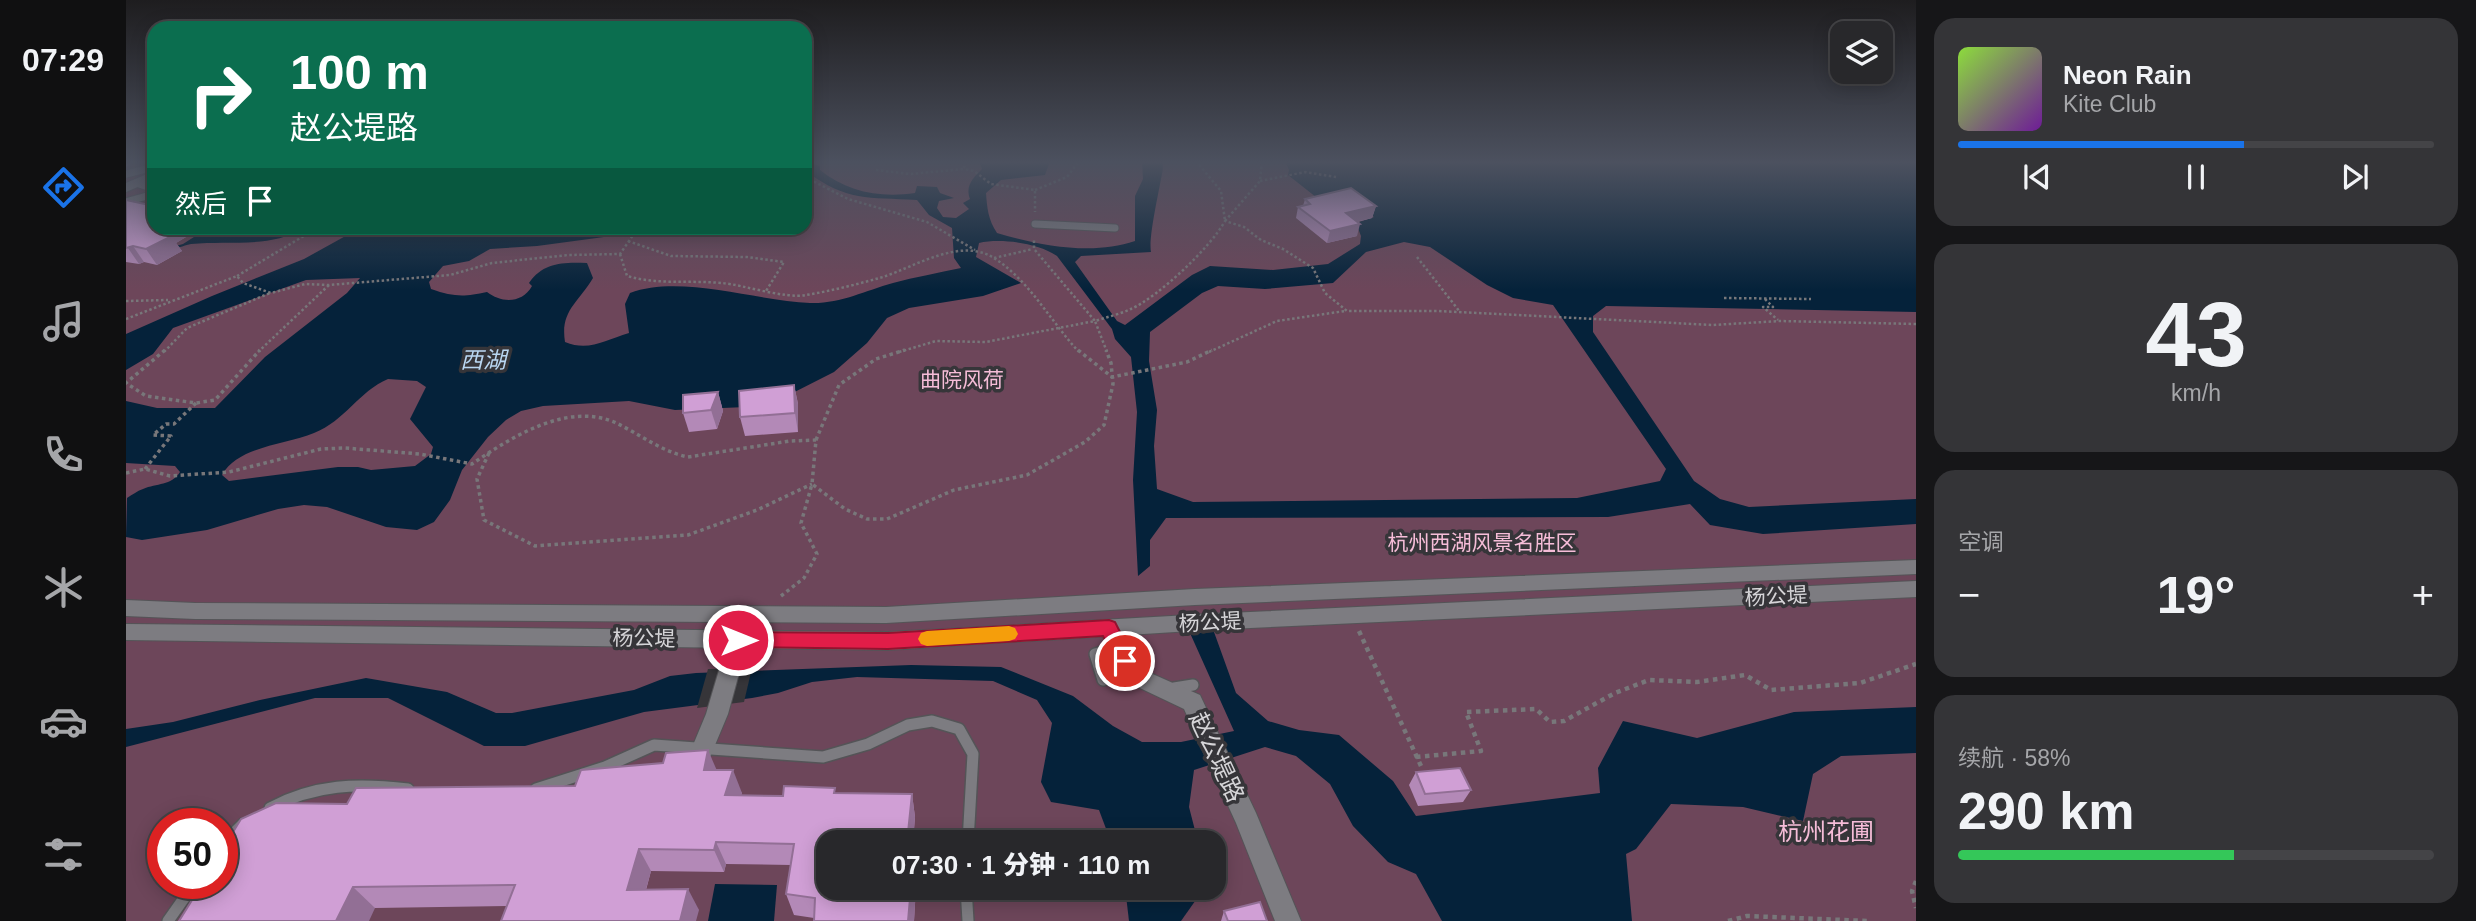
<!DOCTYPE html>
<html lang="zh">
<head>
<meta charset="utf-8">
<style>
	body { margin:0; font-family:Helvetica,"Noto Sans SC",sans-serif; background:#343437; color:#f1f3f6; height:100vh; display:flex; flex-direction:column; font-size:26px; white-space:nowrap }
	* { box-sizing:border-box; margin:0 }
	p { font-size:23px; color:#a5a6a9 }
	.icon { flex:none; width:38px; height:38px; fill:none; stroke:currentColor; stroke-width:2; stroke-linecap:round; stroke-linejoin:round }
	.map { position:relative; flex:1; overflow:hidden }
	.details { display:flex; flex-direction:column; gap:18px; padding:18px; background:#161618; width:560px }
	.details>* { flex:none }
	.banner { position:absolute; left:21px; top:21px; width:665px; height:214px; border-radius:21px; box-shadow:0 4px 18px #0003,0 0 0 2px #444447; background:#0b6e4f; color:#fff; overflow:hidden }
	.fabs { position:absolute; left:1704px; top:21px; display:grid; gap:14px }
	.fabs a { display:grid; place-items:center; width:63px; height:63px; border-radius:14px; background:#28282b; box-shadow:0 4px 18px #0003,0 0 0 2px #444447; font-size:35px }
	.speed { position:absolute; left:21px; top:808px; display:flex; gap:14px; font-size:35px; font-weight:700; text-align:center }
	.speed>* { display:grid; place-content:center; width:91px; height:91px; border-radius:50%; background:#28282b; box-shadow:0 4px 18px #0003,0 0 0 2px #444447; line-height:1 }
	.speed .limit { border:10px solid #d22; background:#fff; color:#111 }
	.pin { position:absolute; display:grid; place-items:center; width:60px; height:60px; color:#fff; margin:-30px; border:4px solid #fff; border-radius:50%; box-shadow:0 2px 7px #0007 }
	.me { position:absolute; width:77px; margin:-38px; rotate:90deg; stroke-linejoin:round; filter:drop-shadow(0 0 5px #0008) }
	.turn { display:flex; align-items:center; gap:24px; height:147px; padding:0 28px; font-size:32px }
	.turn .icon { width:91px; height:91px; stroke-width:2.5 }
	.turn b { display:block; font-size:49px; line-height:60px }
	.then { display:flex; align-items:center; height:66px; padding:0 28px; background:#0003; gap:14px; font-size:26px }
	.big { font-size:52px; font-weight:800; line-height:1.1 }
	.details .card { flex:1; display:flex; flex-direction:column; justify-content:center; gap:10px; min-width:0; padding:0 24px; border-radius:21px; background:#343437 }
	.details .dial { align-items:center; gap:0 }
	.dial b { font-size:91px; line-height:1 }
	.song { display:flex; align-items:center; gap:21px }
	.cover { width:84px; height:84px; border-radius:10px; background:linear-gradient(135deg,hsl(90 70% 55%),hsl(280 70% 35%)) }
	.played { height:7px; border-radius:4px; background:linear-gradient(90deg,#1a73e8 60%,#444447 60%) }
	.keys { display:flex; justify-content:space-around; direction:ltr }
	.heat { display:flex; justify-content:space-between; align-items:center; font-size:38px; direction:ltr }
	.charge { height:10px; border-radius:5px; background:linear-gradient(90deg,#34c759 58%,#444447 0) }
	.trip { position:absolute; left:690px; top:830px; width:410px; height:70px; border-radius:21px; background:#28282b; box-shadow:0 4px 18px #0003,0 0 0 2px #444447; font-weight:800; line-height:70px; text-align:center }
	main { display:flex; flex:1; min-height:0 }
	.dock { display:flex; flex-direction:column; width:126px; justify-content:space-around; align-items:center; background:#101011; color:#a5a6a9 }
	.dock .icon { width:49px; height:49px }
	.dock .on { color:#1a73e8 }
	.dock b { font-size:32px; color:#f1f3f6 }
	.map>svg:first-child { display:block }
</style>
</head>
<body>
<main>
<nav class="dock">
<b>07:29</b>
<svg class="icon on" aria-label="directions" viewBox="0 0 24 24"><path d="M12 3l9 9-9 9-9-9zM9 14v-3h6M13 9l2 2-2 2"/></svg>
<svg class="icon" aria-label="music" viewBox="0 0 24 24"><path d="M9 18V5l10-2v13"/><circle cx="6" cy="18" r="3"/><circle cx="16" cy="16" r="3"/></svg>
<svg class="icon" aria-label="phone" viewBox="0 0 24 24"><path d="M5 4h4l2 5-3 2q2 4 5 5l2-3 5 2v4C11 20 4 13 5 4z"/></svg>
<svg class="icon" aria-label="climate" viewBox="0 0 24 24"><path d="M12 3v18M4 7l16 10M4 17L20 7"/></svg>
<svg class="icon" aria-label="car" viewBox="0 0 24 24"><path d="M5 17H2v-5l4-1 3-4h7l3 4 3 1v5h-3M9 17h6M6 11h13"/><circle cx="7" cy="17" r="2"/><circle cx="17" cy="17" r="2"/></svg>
<svg class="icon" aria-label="filters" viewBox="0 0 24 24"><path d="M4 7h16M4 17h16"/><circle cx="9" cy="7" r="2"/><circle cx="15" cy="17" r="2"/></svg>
</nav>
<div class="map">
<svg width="1790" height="921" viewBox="0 0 1790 921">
	<rect width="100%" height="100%" fill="#363539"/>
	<path fill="#6d465a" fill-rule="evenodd" d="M 0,161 L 28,161 L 28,228 L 679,228 L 679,161 L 1790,161 L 1790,921 L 0,921 ZM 37,824 L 96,824 L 96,884 L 37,884 ZM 702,842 L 1087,842 L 1087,887 L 702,887 Z"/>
	<g fill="#05223a" fill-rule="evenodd">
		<path d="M 679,161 L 694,166 L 694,170 C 721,192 754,198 789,193 L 791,186 L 811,187 L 814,193 L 828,198 L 813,201 L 811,208 L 817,217 L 830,218 L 843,209 L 837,203 L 844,199 C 839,186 847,178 856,169 L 853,161 L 924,161 L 919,175 L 875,180 L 860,193 C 861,207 862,220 871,233 C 912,245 966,256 1009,241 L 1009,196 L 1017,179 L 1016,161 L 1036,161 L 1037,168 C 1034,187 1022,238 1025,252 L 955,256 L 949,262 L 991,321 L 999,325 L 1066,275 L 1084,266 L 1147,270 L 1202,264 L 1234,244 L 1235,236 L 1230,223 L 1248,217 L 1223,199 L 1195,201 L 1162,175 L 1163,170 L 1159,161 L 1790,161 L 1790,312 L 1480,306 L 1467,316 L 1467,332 L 1568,481 L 1594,499 L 1623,507 L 1790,499 L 1790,524 L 1637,534 L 1584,525 L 1564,504 L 1482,517 L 1040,518 L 1024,540 L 1024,566 L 1012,576 L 1007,480 L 1011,412 L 1005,357 L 989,339 L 986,329 L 931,256 C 912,243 875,238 853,243 L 850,257 L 895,283 L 857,296 L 783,308 L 761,318 L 741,343 L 708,372 L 641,406 L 549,410 L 503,401 L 417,406 L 395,411 L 380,420 L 362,437 L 336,470 L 324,500 L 308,522 L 291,530 L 260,527 L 201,507 L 178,505 L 152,509 L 81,530 L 16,540 L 0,537 L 1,498 C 6,495 11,491 17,489 C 31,483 45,486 54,472 L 49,466 L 0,463 L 0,401 L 31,408 L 89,408 L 139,357 L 221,293 L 234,278 L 180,280 L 47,328 L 27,354 L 0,370 L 0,334 L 86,296 L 178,259 L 234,228 L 495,228 L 478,237 L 411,246 L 364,249 L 343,261 L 317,266 L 303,282 L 305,289 C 328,297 338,297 361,292 C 375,303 396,304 406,286 L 403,283 C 417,262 438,262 461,263 L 467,278 C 452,303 434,311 439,342 C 463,352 479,340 503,333 L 499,304 L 504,293 C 555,274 631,301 684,303 C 714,304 738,291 767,283 C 789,277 812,273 835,268 L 828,258 L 826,228 L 803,215 L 791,200 C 742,197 721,202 680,171 ZM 1278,242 L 1304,247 L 1361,285 L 1387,298 L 1427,305 L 1540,469 L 1534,481 L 1451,498 L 1067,502 L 1031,489 L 1028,446 L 1031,410 L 1023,361 L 1024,332 L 1076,293 L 1092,286 L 1139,289 L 1207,283 L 1240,252 ZM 262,379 L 291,381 L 300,387 L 284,419 L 307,447 L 305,454 L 289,466 L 245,470 L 232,467 L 212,467 L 103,481 L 96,475 C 112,446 159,445 188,433 C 219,421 233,391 262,379 Z"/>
		<path d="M 82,228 L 177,228 C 145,249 101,240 65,244 C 55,246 50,250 39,249 L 57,244 Z"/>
		<path d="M 1088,632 L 1110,693 L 1142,721 L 1173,730 L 1213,735 L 1267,781 L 1290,816 L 1474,793 L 1472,768 L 1497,721 L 1571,738 L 1668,712 L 1790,707 L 1790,753 L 1715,756 L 1687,774 L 1677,821 L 1617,807 L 1545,804 L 1510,849 L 1500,854 L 1506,921 L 1316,921 L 1290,874 L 1262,862 L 1227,826 L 1204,784 L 1170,756 L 1139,747 L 1068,770 L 1063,807 L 1072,842 L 985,842 L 973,810 L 925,802 L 915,782 L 926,723 L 911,700 L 867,681 L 731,677 L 686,682 L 652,693 L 626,698 L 518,712 L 399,746 L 358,746 L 262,698 L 189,698 L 0,747 L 0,729 L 47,722 L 134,700 L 240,678 L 321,692 L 370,713 L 386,713 L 508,690 L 544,676 L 570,673 L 785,665 L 875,667 L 947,696 L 987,726 L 1016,742 L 1055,742 L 1108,731 L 1064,633 Z"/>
		<path d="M 589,884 L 651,885 L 648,921 L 582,921 Z"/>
		<path d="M 999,887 L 1079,887 L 1055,921 L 1003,921 Z"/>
	</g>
	<path fill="#363539" d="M 626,668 L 618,702 L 571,708 L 582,669 Z"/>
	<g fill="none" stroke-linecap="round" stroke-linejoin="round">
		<g stroke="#545457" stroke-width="9">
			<g id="lane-far1">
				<path d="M 0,174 L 28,167"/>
				<path d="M 10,183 L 28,189"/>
				<path d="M 0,202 L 28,194"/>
				<path d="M 909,224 L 989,228"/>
			</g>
		</g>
		<g stroke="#545457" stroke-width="14">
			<g id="lane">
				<path d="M 993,647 L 969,654 L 977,680 L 1005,674"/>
				<path d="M 1048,688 L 1067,685"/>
				<path d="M 410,789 L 479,767 L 528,745 L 697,757 L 742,744 L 782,725 L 806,721 L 833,729 L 847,754 L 842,842"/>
				<path d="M 144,808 C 189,784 232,783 282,789"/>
				<path d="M 96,845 L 117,824"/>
				<path d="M 840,887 L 842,921"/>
				<path d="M 42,921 L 68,884"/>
			</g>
		</g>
		<g stroke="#545457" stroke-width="2">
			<g id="street">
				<path d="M 983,620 L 990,622 L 1013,668 L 1074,695 L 1130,813 L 1175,921 L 1149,921 L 1110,823 L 1058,709 L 997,680 L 973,628 L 976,622 Z"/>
				<path d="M 612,632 L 619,634 L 622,640 L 602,714 L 584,757 L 576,760 L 568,757 L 565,750 L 580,714 L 602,640 L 605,634 Z"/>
			</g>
		</g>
		<g stroke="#545457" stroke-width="2">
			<g id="secondary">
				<path d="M 28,171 L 28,180 L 0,192 L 0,183 Z"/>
				<path d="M 1790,560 L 1790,574 L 1069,605 L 760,623 L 69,619 L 0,616 L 0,600 L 69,603 L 760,607 L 1069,589 Z"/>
				<path d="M 1790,581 L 1790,597 L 1081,630 L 762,650 L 0,640 L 0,624 L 762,632 L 1081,614 Z"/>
			</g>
		</g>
		<g stroke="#78777a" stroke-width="2.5" stroke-dasharray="2.5 2.5" stroke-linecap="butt">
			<path d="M 839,161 L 838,169 L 848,171 L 865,184 L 909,190 L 909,212"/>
			<path d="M 1070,161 L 1095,191 L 1099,221"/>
			<path d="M 750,170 L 784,174 L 838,169"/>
			<path d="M 679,177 L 722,199 L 801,222 L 849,250"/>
			<path d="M 1134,181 L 1179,172 L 1210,177"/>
			<path d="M 909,190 L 941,177 L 953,161"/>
			<path d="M 1099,221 L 1134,181 L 1136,161"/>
			<path d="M 502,241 L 545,256 L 621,257 L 658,262 L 640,291"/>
			<path d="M 494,254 L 501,276 C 532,285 563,280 596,283 C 618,285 659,299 680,295 C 705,291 732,284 757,277 C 790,266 835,237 868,258 C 904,281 925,322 953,352"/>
			<path d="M 1291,257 L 1334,312"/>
			<path d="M 868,258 L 907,249"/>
			<path d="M 111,276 L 191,228"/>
			<path d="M 1598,298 L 1685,299"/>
			<path d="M 1639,299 L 1647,307 L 1637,307 L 1652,320"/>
			<path d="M 0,301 L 42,300"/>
			<path d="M 0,319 L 111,276 L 117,283 L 145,293 L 179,284 L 203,285 L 324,275 L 366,263 L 442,255 L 494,254 L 512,228"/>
			<path d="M 38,352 L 61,328 L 144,293"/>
			<path d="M 132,352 L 203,285"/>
			<path d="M 773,352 L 810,341 L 860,342 L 969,321 L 908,249 L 908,238"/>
			<path d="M 981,352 L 969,321 C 981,317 994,314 1005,309 C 1032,297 1085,247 1099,221 L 1118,227 L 1135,240 L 1157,249 L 1187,268 L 1199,293 L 1221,311 L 1313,311 L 1587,325 L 1654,321 L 1790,324"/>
			<path d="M 1083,352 L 1151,321 L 1219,311"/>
		</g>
		<g stroke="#78777a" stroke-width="3.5" stroke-dasharray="3.5 3.5" stroke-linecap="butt">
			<path d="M 39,350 L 0,383 L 20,396 L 70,403 L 89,400 L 134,350"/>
			<path d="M 952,350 L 986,377 L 1061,362 L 1086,350"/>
			<path d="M 690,440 L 713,385 L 750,359 L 779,350"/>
			<path d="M 363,453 L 351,479 L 358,520 L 409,546 L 562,535 L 631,510 L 686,484"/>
			<path d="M 19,469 L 45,436 L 27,435 L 40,424 L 48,424 L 70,403"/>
			<path d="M 0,473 L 19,469 L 44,476 L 103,472 L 195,449 L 219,448 L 294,454 L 346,464 C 384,438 440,402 488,422 C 512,433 536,452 562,457 L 664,441 L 690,440 L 686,484 L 719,509 L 741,519 L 761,519 L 828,490 L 901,475 L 959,442 L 978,425 L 987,384 L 985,363 L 980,350"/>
			<path d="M 655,596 L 678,578 L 691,554 L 675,523 L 686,484"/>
		</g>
		<g stroke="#78777a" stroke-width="4.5" stroke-dasharray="4.5 4.5" stroke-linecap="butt">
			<path d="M 1233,631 L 1295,766"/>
			<path d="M 1290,757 L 1355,751 L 1340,712 L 1410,709 L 1424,722 L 1438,721 L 1489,693 L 1523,680 L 1571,682 L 1619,675 L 1645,690 L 1734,683 L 1790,664"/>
			<path d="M 1790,881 L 1786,891 L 1790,908"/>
			<path d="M 1602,921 L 1621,916 L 1742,921"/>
		</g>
		<use href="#lane-far1" stroke="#7d7c81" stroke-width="7"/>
		<use href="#lane" stroke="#7d7c81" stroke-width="11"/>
		<use href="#street" fill="#7d7c81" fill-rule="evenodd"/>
		<use href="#secondary" fill="#7d7c81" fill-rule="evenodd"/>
	</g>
	<g fill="#b389b7">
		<path d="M 770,161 L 791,161 L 791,162 Z"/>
		<path d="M 1179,199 L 1250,206 L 1246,218 L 1231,222 L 1231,236 L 1201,243 L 1170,218 L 1172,207 L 1177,206 Z"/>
		<path d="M 0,200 L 28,228 L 75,228 L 50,243 L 56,251 L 31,265 L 18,262 L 13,264 L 0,262 Z"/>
		<path d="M 668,385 L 672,404 L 672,432 L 619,436 L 614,417 Z"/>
		<path d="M 592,392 L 597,411 L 591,429 L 563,432 L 557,413 Z"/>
		<path d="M 590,770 L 616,793 L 615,795 L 657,796 L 710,793 L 786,794 L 789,817 L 787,842 L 702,842 L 702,887 L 790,887 L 788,921 L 688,921 L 688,918 L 668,915 L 660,894 L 665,865 L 600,864 L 598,872 L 525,871 L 520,890 L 573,910 L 381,906 L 249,908 L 53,921 L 221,804 L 449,786 Z"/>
		<path d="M 1290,772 L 1345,790 L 1337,802 L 1292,806 L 1283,785 Z"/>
		<path d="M 1098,911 L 1141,921 L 1095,921 Z"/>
	</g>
	<g fill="#926f95">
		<path d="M 0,161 L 3,161 L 5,164 L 0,167 Z"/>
		<path d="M 1250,206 L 1246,218 L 1218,225 L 1220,213 Z"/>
		<path d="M 1234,224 L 1231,236 L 1201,243 L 1204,231 Z"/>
		<path d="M 39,228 L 75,228 L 50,243 L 56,251 L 31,265 L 20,249 L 31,232 Z"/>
		<path d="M 7,246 L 18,262 L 13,264 L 2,248 Z"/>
		<path d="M 668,385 L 672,404 L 672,432 L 669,413 Z"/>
		<path d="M 592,392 L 597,411 L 591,429 L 585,410 Z"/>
		<path d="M 582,750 L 592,773 L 578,770 Z"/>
		<path d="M 607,770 L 616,793 L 608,818 L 599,795 Z"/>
		<path d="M 786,794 L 789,817 L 787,842 L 781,842 Z"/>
		<path d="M 590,842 L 600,864 L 598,872 L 588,850 Z"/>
		<path d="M 513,849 L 525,871 L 514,911 L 501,890 Z"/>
		<path d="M 227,887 L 249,908 L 243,921 L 210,921 Z"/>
		<path d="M 785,887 L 790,887 L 788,921 L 782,921 Z"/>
		<path d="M 562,889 L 573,910 L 570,921 L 554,921 Z"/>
	</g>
	<g fill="#d09fd5" stroke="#926f95" stroke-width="2">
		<path d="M 1225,188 L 1250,206 L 1220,213 L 1234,224 L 1204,231 L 1172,207 L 1184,204 L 1179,199 Z"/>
		<path d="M 0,200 L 28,206 L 28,228 L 39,228 L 31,232 L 46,236 L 20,249 L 7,246 L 0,248 Z"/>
		<path d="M 668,385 L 669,413 L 614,417 L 613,391 Z"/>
		<path d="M 592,392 L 585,410 L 557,413 L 557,395 Z"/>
		<path d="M 582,750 L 578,770 L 607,770 L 599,795 L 657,796 L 658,786 L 709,788 L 708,793 L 786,794 L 781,842 L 702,842 L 702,887 L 785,887 L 782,921 L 688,921 L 689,898 L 660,894 L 668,844 L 590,842 L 588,850 L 513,849 L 501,890 L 562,889 L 554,921 L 375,921 L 389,885 L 227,887 L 210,921 L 53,921 L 76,884 L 96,884 L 96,850 L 115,819 L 150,803 L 221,804 L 230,788 L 449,786 L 455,770 L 537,763 L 540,753 Z"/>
		<path d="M 1334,768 L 1345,790 L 1299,794 L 1290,772 Z"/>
		<path d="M 1134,902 L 1141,921 L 1102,921 L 1098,911 Z"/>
	</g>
	<linearGradient id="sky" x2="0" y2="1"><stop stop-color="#1e1d1f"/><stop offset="0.56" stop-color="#4c515f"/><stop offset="1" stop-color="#4c515f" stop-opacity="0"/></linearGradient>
	<rect width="1790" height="290" fill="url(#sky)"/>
	<path fill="#e11d48" stroke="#92132f" stroke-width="2" d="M 983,620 L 989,622 L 992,628 L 1009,661 L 1006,666 L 999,669 L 992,666 L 977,636 L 762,649 L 612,647 L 605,645 L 602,640 L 605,634 L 612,632 L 762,633 Z"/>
	<path fill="#f59e0b" d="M 883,626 L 889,628 L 892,634 L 889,639 L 883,641 L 801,646 L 795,644 L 792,639 L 795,633 L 801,631 Z"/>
	<g text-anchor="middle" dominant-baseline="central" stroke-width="7" stroke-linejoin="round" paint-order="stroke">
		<g font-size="21" fill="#f6bdd8" stroke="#363539">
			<text x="836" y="379">曲院风荷</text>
			<text x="1356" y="542">杭州西湖风景名胜区</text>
		</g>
		<g font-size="21" fill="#d6d5d8" stroke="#363539">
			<text transform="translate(1650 596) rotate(-3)">杨公堤</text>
			<text transform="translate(1084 622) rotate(-3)">杨公堤</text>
			<text transform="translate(518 638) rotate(1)">杨公堤</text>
		</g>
		<g font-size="23" font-style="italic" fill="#b9d6f1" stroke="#363539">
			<text x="357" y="360">西湖</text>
		</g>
		<g font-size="24" fill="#d6d5d8" stroke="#363539">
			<text transform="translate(1091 757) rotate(65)">赵公堤路</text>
		</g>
		<g font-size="24" fill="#f6bdd8" stroke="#363539">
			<text x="1700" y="831">杭州花圃</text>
		</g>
	</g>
</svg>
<div class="fabs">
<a><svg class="icon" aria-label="layers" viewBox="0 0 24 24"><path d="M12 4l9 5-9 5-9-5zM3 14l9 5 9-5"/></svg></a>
</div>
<div class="speed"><div class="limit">50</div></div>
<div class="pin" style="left:999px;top:661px;background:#d93025"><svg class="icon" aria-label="arrive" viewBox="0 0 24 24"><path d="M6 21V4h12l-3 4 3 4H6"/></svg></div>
<svg class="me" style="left:612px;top:640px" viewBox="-20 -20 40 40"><circle r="17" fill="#e11d48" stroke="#fff" stroke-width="3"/><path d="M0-11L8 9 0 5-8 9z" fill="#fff"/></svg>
<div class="trip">07:30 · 1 分钟 · 110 m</div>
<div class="banner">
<div class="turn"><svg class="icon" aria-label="right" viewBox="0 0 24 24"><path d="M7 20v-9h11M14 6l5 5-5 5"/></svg><div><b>100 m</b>赵公堤路</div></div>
<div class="then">然后<svg class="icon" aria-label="arrive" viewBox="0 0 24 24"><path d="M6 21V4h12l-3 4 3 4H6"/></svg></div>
</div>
</div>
<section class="details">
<div class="card">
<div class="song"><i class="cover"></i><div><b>Neon Rain</b><p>Kite Club</p></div></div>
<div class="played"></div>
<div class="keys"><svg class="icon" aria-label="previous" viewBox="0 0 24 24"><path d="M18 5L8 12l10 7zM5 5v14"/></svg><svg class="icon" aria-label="pause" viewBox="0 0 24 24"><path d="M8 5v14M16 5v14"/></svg><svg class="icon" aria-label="next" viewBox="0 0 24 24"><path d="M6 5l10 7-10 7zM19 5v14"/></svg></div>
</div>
<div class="card dial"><b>43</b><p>km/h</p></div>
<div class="card"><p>空调</p>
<div class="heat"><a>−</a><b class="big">19°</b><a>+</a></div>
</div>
<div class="card"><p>续航 · 58%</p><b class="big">290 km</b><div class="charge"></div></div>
</section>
</main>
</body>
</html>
